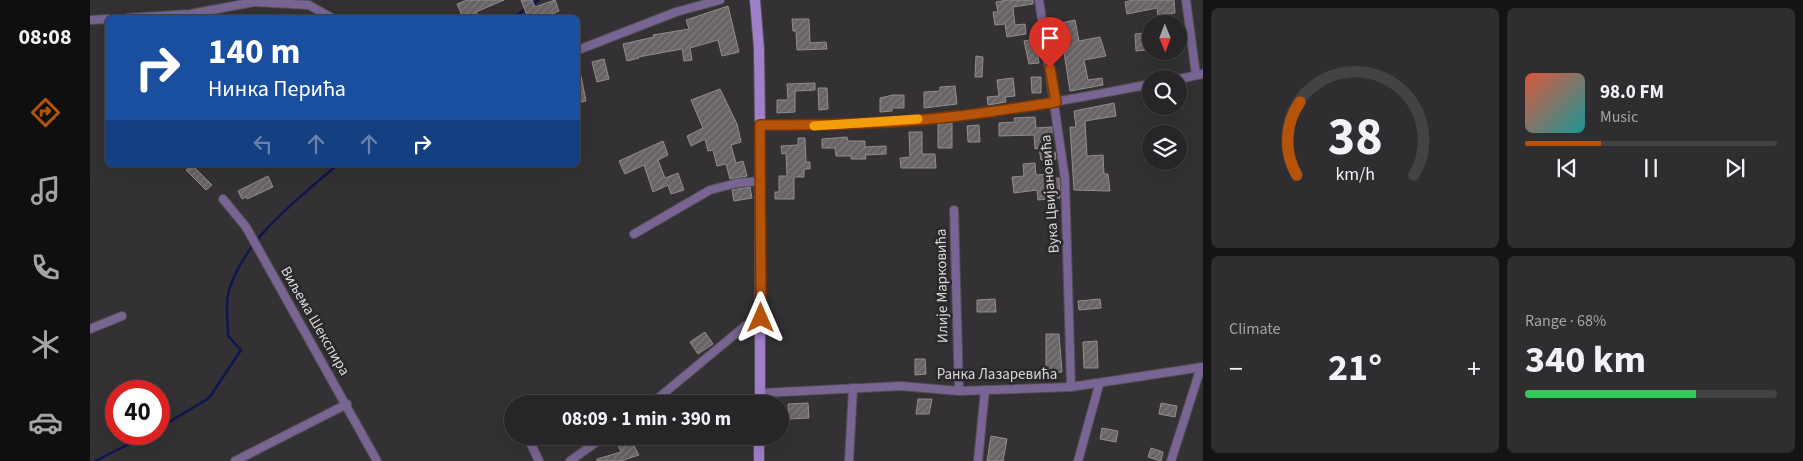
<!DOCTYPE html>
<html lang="en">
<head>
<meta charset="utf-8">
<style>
	body { margin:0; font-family:"Source Sans 3",sans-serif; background:#2f2d2f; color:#f1f3f6; height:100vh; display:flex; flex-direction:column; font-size:19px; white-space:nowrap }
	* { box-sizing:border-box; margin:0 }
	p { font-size:16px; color:#a4a5a7 }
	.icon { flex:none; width:28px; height:28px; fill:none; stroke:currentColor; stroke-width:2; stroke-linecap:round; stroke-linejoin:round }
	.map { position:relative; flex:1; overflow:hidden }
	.panel { display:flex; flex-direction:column; gap:8px; padding:8px; background:#151415; width:600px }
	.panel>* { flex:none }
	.top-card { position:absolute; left:15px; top:15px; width:475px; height:152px; border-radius:8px; box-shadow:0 5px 20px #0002,0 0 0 1px #434244; background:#1a4fa0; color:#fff; overflow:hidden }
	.needle { width:32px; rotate:179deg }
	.fabs { position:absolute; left:1052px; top:15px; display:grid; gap:10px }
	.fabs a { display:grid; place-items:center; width:45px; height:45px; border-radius:50%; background:#272527; box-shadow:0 5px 20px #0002,0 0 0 1px #434244; font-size:25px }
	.speed { position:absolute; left:15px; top:380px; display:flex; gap:10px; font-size:25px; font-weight:700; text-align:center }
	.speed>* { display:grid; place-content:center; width:65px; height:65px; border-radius:50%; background:#272527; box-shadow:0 5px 20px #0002,0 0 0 1px #434244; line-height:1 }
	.speed .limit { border:8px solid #d22; background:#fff; color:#111 }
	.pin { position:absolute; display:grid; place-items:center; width:42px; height:42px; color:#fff; margin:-51px -21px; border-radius:50% 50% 50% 0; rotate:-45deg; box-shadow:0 0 5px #0007 }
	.pin .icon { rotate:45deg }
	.me { position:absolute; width:55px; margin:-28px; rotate:0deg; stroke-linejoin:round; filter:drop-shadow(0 0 4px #0008) }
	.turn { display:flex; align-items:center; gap:18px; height:105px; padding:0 20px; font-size:22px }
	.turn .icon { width:65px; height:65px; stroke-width:2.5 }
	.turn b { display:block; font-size:35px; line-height:42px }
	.lanes { display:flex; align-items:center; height:48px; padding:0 20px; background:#0003; justify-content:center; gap:25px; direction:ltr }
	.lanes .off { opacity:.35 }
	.big { font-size:38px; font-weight:700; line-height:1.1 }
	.panel .card { flex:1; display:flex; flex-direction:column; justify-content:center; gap:8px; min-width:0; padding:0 18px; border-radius:8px; background:#2f2d2f }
	.panel .dial { align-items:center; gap:0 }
	.dial svg { height:130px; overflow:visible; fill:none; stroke:#434244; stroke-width:7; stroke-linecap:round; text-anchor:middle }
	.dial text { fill:#f1f3f6; stroke:none }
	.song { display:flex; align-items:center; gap:15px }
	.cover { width:60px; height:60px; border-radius:8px; background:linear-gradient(135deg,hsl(10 70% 55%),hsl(180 70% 35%)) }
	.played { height:5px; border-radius:2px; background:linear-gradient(90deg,#b45309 30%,#434244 30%) }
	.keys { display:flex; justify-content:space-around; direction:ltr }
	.heat { display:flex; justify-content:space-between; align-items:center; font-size:28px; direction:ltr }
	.charge { height:8px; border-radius:4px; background:linear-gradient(90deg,#34c759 68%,#434244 0) }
	.panel .tiles { flex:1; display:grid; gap:8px; grid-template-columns:repeat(2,1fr) }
	.trip { position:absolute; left:414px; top:395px; width:285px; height:50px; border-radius:25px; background:#272527; box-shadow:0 5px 20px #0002,0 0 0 1px #434244; font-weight:700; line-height:50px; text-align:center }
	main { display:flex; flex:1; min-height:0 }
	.dock { display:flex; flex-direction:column; width:90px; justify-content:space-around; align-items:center; background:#100f10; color:#a4a5a7 }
	.dock .icon { width:35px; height:35px }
	.dock .active { color:#b45309 }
	.dock b { font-size:22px; color:#f1f3f6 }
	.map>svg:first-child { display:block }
</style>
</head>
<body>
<main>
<nav class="dock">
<b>08:08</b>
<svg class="icon active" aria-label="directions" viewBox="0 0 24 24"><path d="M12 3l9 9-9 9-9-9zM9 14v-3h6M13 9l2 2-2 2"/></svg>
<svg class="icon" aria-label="music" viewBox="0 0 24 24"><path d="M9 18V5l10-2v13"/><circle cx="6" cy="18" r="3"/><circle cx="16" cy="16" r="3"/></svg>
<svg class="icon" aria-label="phone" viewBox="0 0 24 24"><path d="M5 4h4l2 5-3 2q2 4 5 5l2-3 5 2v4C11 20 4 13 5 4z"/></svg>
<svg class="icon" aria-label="climate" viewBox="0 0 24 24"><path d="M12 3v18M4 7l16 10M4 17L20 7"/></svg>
<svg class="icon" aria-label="car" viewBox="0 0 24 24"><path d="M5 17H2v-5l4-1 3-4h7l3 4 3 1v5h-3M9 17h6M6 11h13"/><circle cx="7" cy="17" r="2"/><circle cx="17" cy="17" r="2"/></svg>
</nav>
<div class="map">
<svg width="1113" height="461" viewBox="0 0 1113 461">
	<defs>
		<pattern id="building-hatch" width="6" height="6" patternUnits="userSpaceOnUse" patternTransform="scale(1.25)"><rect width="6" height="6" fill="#686364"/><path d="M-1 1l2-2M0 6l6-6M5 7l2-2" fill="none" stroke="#7d797a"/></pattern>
	</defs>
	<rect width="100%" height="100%" fill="#343134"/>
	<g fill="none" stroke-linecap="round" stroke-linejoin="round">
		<g stroke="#0f154f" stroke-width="2.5">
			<path d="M 441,5 L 449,0"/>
			<path d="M 423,18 L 437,8"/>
			<path d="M 69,428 L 119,398 L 151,350 L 138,336 C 138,322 135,303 139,290 C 156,237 207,200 247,165"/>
			<path d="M 5,461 L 59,434"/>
		</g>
	</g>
	<g fill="url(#building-hatch)" stroke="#928d8e">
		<path d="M 377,0 L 414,0 L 386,12 L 387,14 L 378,18 L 373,18 L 367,4 Z"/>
		<path d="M 431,0 L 442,0 L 445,7 L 465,0 L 469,11 L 452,18 L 438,18 Z"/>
		<path d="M 917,0 L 943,0 L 943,4 L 923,7 L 925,25 L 935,24 L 936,34 L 917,37 L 915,24 L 905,25 L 903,12 L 908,12 L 906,2 Z"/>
		<path d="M 1043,0 L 1084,0 L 1085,13 L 1068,15 L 1067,8 L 1037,14 L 1035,2 Z"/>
		<path d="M 638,6 L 649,52 L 632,56 L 628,40 L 600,48 L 602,60 L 594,61 L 592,49 L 548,57 L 549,58 L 537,61 L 533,44 L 564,37 L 563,35 L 599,29 L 596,20 Z"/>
		<path d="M 702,19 L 719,19 L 720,43 L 736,42 L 737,49 L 707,50 L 706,31 L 703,31 Z"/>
		<path d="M 985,20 L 989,41 L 1010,37 L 1016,56 L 994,60 L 998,80 L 1012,78 L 1013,85 L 980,91 L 971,33 L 969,34 L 967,24 Z"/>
		<path d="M 1056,33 L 1057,50 L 1046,51 L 1045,34 Z"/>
		<path d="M 945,39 L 949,63 L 939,64 L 934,41 Z"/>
		<path d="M 886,56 L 893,57 L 892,77 L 885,77 Z"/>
		<path d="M 514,59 L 519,79 L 507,82 L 502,62 Z"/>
		<path d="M 491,76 L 496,101 L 488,103 L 488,77 Z"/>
		<path d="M 941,77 L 951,77 L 951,93 L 942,93 Z"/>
		<path d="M 923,78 L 925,96 L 915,97 L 916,102 L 898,105 L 897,97 L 909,96 L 907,80 Z"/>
		<path d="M 725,83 L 725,90 L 705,91 L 705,112 L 687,113 L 687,100 L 698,100 L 697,84 Z"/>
		<path d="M 865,86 L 867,104 L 834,108 L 834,92 L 850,91 L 850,87 Z"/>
		<path d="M 728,88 L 737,88 L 738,109 L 729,110 Z"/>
		<path d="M 630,89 L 647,124 L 651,142 L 641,145 L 646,163 L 653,161 L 657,176 L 640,179 L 636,164 L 627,166 L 623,150 L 618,151 L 615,139 L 601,146 L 597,136 L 613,128 L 601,100 Z"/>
		<path d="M 803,95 L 814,95 L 814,108 L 802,108 L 802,111 L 790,112 L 790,98 Z"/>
		<path d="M 1024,103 L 1026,116 L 995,121 L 997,156 L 1013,155 L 1014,174 L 1018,174 L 1020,191 L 984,190 L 980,127 L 986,127 L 984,111 Z"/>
		<path d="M 945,117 L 946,128 L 962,127 L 962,152 L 965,152 L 966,159 L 951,160 L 949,148 L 945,149 L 944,135 L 909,136 L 909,123 L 925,122 L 924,118 Z"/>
		<path d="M 862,122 L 862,148 L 848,148 L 848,124 Z"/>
		<path d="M 889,125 L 890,142 L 878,142 L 877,126 Z"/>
		<path d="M 819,132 L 832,132 L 832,154 L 845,154 L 846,168 L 811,168 L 810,158 L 820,157 Z"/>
		<path d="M 757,137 L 758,141 L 775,141 L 775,147 L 796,146 L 796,154 L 775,155 L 776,159 L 761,159 L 761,156 L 746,156 L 745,148 L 732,148 L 732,139 Z"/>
		<path d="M 708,138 L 715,138 L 716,162 L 720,162 L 720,169 L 714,169 L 714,177 L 704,177 L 704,199 L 685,199 L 685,192 L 689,192 L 689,176 L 697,176 L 696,153 L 692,154 L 691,146 L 708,145 Z"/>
		<path d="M 573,141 L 578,155 L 568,160 L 575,178 L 588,173 L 594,190 L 581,194 L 578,185 L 563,192 L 554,165 L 535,174 L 529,161 Z"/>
		<path d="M 945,163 L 946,175 L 961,174 L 961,178 L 969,178 L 970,198 L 948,200 L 947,190 L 924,193 L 922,177 L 934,176 L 933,164 Z"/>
		<path d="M 102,165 L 122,185 L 116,190 L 96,170 Z"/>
		<path d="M 178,176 L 183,187 L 157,199 L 156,197 L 152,199 L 148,191 Z"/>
		<path d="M 660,187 L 662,198 L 644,201 L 642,190 Z"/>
		<path d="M 905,299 L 906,312 L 887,312 L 887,300 Z"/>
		<path d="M 1010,299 L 1011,308 L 989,310 L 988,301 Z"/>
		<path d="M 615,332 L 623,344 L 608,354 L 600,342 Z"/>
		<path d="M 956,334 L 969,334 L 972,372 L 956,373 Z"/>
		<path d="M 1007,341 L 1008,368 L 994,368 L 993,342 Z"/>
		<path d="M 825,359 L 835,359 L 836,374 L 825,375 Z"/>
		<path d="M 828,399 L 842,399 L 839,414 L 826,414 Z"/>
		<path d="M 718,403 L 719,418 L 699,419 L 698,404 Z"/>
		<path d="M 1071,403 L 1087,406 L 1085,417 L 1069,414 Z"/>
		<path d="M 1012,428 L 1028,431 L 1026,442 L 1010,439 Z"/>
		<path d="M 901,436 L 917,439 L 913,461 L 897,461 Z"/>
		<path d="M 541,440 L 549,455 L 531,461 L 507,461 L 507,459 L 531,452 L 528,445 Z"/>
		<path d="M 1061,448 L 1073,452 L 1071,461 L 1058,457 Z"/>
	</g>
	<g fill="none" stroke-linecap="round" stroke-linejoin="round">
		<g stroke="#524f52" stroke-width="10">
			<g id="street">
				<path d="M 949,0 L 975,179 L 981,387"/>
				<path d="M 1096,0 L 1106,75"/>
				<path d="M 38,18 L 100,14 L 164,2 L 219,5 L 242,18"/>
				<path d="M 0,20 L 18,19"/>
				<path d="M 488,50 L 586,12 L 630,0"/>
				<path d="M 1089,79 L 1113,74"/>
				<path d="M 670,125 C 736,125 801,123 867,116 C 932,109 997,96 1061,84"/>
				<path d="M 133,199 L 156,227 L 287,461"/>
				<path d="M 864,210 L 869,391"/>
				<path d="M 544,234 L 620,190 L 647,183 L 670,181"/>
				<path d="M 0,329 L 32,316"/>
				<path d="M 670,393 L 811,386 L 869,391 L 981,387 L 1113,367"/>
				<path d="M 561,404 L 655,326 L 671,318"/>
				<path d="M 441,444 L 449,461"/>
				<path d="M 145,461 L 257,404"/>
				<path d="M 480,461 L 515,436"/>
				<path d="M 759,461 L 763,388"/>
				<path d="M 888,461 L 895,390"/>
				<path d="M 988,461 L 1009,385"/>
				<path d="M 1081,461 L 1111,367"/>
			</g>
		</g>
		<g stroke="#524f52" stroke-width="12">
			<g id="secondary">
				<path d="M 665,0 L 669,49 L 670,125 L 670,404"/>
				<path d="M 669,461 L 669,436"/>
			</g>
		</g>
		<use href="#street" stroke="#786593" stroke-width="8"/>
		<use href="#secondary" stroke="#9f80ca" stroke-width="10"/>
	</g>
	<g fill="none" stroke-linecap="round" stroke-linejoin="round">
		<g stroke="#753606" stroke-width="12">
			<path id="route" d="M 671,318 L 670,125 C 736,125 802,124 868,116 C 901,112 933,107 966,102 L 960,68"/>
		</g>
		<use href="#route" stroke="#b45309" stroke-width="9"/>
		<path stroke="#f59e0b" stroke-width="9" d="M 724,126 L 828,119"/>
	</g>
	<g text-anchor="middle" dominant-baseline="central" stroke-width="5" stroke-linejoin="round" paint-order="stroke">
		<g font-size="15" fill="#d9d7d9" stroke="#2a282a">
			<text transform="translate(960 194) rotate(-94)">Вука Цвијановића</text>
			<text transform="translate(852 286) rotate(-91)">Илије Марковића</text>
			<text transform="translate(225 321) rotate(60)">Виљема Шекспира</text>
			<text x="907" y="374">Ранка Лазаревића</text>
		</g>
	</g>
</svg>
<div class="fabs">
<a><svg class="needle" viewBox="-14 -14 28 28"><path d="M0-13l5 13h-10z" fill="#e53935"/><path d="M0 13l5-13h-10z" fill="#a4a5a7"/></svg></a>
<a><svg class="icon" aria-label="search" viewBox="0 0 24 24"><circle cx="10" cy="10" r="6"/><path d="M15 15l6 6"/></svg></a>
<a><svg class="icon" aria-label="layers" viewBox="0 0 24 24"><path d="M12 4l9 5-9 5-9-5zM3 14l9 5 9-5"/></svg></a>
</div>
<div class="speed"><div class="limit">40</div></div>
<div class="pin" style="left:960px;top:68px;background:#d93025"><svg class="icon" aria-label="arrive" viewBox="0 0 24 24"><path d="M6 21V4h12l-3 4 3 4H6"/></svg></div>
<svg class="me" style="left:671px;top:318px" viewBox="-20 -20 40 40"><path d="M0-17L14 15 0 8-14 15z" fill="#b45309" stroke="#fff" stroke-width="4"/></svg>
<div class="trip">08:09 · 1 min · 390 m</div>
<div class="top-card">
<div class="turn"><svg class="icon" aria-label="right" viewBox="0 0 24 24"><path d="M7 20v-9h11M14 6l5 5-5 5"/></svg><div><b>140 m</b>Нинка Перића</div></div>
<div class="lanes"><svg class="icon off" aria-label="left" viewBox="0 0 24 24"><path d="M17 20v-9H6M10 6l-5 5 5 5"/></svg><svg class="icon off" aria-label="ahead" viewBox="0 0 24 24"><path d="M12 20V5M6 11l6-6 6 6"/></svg><svg class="icon off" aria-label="ahead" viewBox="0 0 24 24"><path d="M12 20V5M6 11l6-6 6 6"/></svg><svg class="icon" aria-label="right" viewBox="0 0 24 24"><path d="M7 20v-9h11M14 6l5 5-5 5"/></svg></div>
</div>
</div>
<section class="panel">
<div class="tiles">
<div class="card dial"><svg viewBox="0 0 100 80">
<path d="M14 69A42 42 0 1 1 86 69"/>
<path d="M14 69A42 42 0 0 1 16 24" stroke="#b45309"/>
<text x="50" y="56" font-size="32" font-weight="700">38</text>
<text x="50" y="72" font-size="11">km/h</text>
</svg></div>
<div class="card">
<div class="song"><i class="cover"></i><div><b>98.0 FM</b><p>Music</p></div></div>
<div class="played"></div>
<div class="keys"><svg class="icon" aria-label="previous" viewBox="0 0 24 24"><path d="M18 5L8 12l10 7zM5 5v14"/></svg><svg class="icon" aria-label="pause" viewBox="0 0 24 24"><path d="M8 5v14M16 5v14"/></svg><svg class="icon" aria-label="next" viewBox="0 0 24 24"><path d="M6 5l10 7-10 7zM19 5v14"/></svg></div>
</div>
<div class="card"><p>Climate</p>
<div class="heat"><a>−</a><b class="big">21°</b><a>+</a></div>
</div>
<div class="card"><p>Range · 68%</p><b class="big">340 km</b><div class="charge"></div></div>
</div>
</section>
</main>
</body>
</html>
